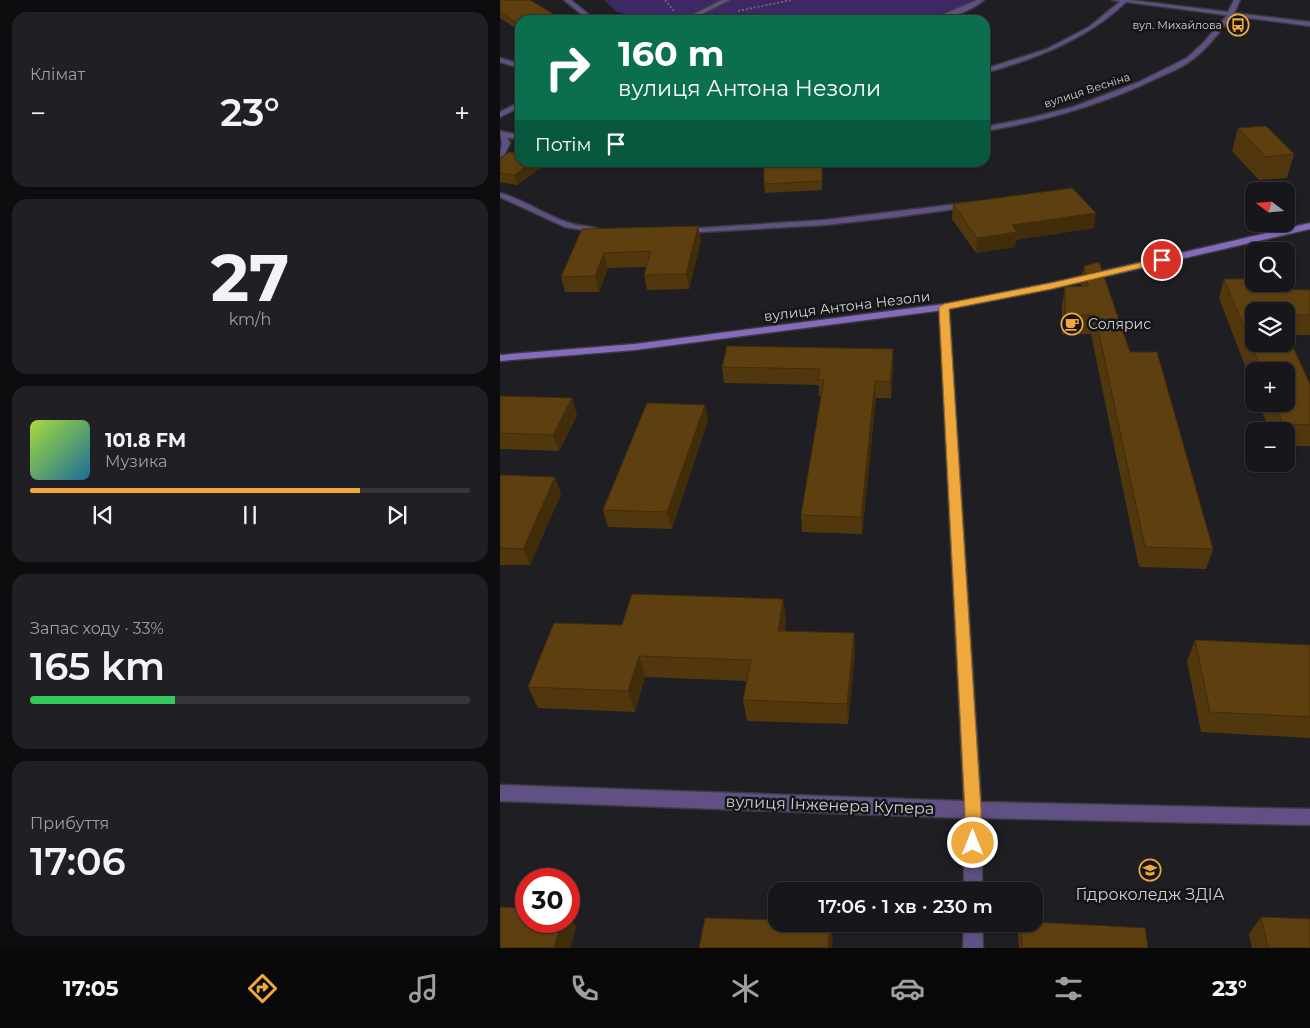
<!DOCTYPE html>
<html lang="uk">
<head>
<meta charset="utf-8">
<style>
	body { margin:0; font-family:Montserrat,sans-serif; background:#201f23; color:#f1f3f6; height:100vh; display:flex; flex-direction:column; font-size:19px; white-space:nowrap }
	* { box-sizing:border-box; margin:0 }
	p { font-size:16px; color:#9e9fa2 }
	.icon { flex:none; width:28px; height:28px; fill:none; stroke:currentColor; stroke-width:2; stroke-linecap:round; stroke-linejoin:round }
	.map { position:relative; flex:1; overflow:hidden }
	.panel { display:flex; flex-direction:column; gap:12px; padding:12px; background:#0d0c0e; width:500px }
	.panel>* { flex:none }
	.top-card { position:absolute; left:15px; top:15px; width:475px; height:152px; border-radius:15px; box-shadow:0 1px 4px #0004,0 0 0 1px #363539; background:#0b6e4f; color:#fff; overflow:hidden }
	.needle { width:32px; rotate:286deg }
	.fabs { position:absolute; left:745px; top:182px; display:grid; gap:10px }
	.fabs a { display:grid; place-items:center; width:50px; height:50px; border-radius:10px; background:#17161a; box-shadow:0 1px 4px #0004,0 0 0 1px #363539; font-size:25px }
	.speed { position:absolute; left:15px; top:868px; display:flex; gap:10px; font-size:25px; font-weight:700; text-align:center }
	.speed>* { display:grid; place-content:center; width:65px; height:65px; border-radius:50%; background:#17161a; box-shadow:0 1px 4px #0004,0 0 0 1px #363539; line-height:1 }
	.speed .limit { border:8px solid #d22; background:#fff; color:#111 }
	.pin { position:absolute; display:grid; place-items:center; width:42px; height:42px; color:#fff; margin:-21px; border:2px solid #fff; border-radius:50%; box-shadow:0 1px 5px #0007 }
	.me { position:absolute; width:55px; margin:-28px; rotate:0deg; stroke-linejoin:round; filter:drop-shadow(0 0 4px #0008) }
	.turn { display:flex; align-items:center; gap:18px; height:105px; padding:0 20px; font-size:22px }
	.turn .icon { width:65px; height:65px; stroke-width:2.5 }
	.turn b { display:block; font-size:35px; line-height:42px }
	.then { display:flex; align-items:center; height:48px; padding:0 20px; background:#0003; gap:10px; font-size:19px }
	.big { font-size:38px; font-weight:600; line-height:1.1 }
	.panel .card { flex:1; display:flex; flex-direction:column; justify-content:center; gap:8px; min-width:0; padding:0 18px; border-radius:15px; background:#201f23 }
	.panel .dial { align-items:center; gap:0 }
	.dial b { font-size:65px; line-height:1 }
	.song { display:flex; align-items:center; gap:15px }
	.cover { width:60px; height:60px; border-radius:8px; background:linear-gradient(135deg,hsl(80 70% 55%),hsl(200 70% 35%)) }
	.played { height:5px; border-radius:2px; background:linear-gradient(90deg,#eea83c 75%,#363539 75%) }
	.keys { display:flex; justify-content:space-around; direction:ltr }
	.heat { display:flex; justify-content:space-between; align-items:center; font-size:28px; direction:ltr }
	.charge { height:8px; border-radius:4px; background:linear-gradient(90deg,#34c759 33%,#363539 0) }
	.trip { position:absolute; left:268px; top:882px; width:275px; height:50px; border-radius:15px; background:#17161a; box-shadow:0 1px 4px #0004,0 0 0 1px #363539; font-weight:600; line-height:50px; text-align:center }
	.tabs { display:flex; height:80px; justify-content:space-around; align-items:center; background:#09090a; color:#9e9fa2 }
	.tabs .icon { width:35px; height:35px }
	.tabs .selected { color:#eea83c }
	.tabs b { font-size:22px; color:#f1f3f6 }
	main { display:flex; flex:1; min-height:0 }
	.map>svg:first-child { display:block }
</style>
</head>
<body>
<main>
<section class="panel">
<div class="card"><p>Клімат</p>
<div class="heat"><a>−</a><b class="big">23°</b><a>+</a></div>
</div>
<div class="card dial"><b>27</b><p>km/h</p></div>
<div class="card">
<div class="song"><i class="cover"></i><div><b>101.8 FM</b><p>Музика</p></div></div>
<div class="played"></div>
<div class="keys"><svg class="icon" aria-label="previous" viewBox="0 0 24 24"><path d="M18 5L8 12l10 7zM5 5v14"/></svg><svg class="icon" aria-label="pause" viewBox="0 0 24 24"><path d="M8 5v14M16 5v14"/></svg><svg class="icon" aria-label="next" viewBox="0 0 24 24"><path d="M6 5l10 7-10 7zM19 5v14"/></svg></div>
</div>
<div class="card"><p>Запас ходу · 33%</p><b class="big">165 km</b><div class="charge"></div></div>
<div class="card"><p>Прибуття</p><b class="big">17:06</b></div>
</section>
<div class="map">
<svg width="810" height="948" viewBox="0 0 810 948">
	<rect width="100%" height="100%" fill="#1f1e22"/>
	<path fill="#3e2765" d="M 104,0 L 476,0 L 471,3 L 422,20 L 148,20 L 117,12 Z"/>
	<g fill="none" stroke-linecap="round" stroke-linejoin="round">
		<g stroke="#3b3b3e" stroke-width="3">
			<g id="service">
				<path d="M 622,0 L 627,1 C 588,39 537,58 485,73 L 485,69 L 547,49 L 589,27 Z"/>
				<path d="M 0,58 L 20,64 L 20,68 L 0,62 Z"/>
				<path d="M 0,193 C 26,200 47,217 73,224 C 81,227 92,225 99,230 L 95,232 L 65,227 L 0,197 Z"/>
				<path d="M 466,203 L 470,205 L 469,207 L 396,217 L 325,225 L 184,233 L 180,231 L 184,229 L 325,220 Z"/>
			</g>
		</g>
		<g stroke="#3b3b3e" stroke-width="3">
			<path id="pedestrian" d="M 222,0 L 230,0 L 190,20 L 182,20 Z"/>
		</g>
		<g stroke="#3b3b3e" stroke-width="3">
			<g id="minor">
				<path d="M 64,0 L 71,0 L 89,15 L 103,20 L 85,17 Z"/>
				<path d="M 477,0 L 484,0 C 471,11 446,20 430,20 Z"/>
				<path d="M 730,12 L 733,14 C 721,30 709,47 693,59 C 682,68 668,73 655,79 C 602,105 544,121 485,131 L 485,127 L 530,118 L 573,107 L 639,82 L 687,58 L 704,42 Z"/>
				<path d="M 20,102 L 20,107 L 0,117 L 0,112 Z"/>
				<path d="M 0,131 L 20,135 L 20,139 L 7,138 L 10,143 L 4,155 L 0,157 L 2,143 Z"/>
				<path d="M 444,304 L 449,307 L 481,802 L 810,809 L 810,825 L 482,818 L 482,891 L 464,891 L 464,818 L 0,801 L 0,785 L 464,801 L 439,307 Z"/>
				<path d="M 464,924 L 482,924 L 483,948 L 463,948 Z"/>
			</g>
		</g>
		<g stroke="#3b3b3e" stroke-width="3">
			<path id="tertiary" d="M 612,0 L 629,0 L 728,12 L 734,0 L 740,0 L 734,13 L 810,22 L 810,26 Z"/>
		</g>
		<g stroke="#3b3b3e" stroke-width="3">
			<path id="secondary" d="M 810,223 L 810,229 L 551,289 L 444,310 L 135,350 L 0,361 L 0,355 L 135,344 L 444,304 L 551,283 Z"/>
		</g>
		<g stroke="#69686b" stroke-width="2" stroke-dasharray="2 2" stroke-linecap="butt">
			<path d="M 165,0 L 174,11"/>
			<path d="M 238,11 L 291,0"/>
		</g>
		<use href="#service" fill="#605084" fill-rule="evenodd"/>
		<use href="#pedestrian" fill="#605084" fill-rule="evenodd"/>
		<use href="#minor" fill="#605084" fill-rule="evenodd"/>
		<use href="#tertiary" fill="#605084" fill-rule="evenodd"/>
		<use href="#secondary" fill="#856bbd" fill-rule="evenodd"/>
	</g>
	<g fill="#51370e" fill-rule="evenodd">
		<path d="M 0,0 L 20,20 L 20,31 L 0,18 Z"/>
		<path d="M 738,128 L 794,154 L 787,178 L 759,180 L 732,151 Z"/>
		<path d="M 0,159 L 42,167 L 17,185 L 0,182 Z"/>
		<path d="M 322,162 L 322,190 L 265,193 L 264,184 Z"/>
		<path d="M 453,204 L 594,228 L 516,240 L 515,247 L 476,253 L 452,219 Z"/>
		<path d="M 82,229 L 201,240 L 189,289 L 147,290 L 144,275 L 146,267 L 108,268 L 99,292 L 65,292 L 61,277 Z"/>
		<path d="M 584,266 L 630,352 L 713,549 L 706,569 L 639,567 L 591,334 L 562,334 L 562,305 L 565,287 L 582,286 L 581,284 Z"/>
		<path d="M 724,279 L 766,289 L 810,290 L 810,335 L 788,335 L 810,384 L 810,446 L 786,446 L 786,431 L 770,431 L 759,404 L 786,404 L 786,371 L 754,371 L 754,389 L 719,298 ZM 754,311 L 786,311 L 786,344 Z"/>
		<path d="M 393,349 L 393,365 L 391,398 L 376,398 L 362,534 L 302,532 L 301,515 L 321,396 L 319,396 L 319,385 L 224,383 L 222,367 Z"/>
		<path d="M 0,396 L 77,415 L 59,451 L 0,449 Z"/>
		<path d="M 208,421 L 172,529 L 108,527 L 103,510 Z"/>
		<path d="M 0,475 L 55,477 L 61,494 L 30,565 L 0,565 Z"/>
		<path d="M 283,599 L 286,620 L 285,631 L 354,633 L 355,654 L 348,724 L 247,721 L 243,700 L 247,681 L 145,677 L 135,712 L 38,708 L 28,687 L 122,625 Z"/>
		<path d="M 695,640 L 810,645 L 810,738 L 701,732 L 687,661 Z"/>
		<path d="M 761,917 L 810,948 L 752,948 L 749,934 Z"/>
		<path d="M 521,924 L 534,924 L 648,948 L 519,948 L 518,935 Z"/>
	</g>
	<g fill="#422d0b">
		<path d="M 32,162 L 41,162 L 42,167 L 17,185 L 14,175 Z"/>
		<path d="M 596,213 L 594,228 L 516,240 L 515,247 L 476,253 L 477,238 L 512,225 Z"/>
		<path d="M 198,226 L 201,240 L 189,289 L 186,274 Z"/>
		<path d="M 104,253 L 108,268 L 99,292 L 95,276 Z"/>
		<path d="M 393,349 L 393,365 L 391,398 L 390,382 Z"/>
		<path d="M 375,381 L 376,398 L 362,534 L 361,517 Z"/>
		<path d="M 72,398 L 77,415 L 59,451 L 53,435 Z"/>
		<path d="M 205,405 L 208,421 L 172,529 L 167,512 Z"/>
		<path d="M 55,477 L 61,494 L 30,565 L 23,549 Z"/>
		<path d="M 283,599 L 286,620 L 281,652 L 278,631 Z"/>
		<path d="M 354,633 L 355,654 L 348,724 L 347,704 Z"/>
		<path d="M 139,656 L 145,677 L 135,712 L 128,691 Z"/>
		<path d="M 69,915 L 76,927 L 71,948 L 54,948 L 62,921 L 69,921 Z"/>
		<path d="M 330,924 L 333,939 L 332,948 L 328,948 Z"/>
	</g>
	<g fill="#5e4010" stroke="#422d0b">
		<path d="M 0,0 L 30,0 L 63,20 L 20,20 L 20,25 L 0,12 Z"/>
		<path d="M 766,126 L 794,154 L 766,157 L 738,128 Z"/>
		<path d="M 9,152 L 20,154 L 20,162 L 32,162 L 14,175 L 0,173 L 0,159 Z"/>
		<path d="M 264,162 L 322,162 L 322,181 L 264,184 Z"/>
		<path d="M 572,188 L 596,213 L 512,225 L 517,232 L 477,238 L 453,204 Z"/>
		<path d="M 198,226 L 186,274 L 144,275 L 151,251 L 104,253 L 95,276 L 61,277 L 82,229 Z"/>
		<path d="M 599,262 L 630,352 L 657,352 L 713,549 L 645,547 L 595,315 L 565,315 L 565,287 L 588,286 L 584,266 Z"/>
		<path d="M 724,279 L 754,279 L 754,284 L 764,284 L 766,289 L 810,290 L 810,315 L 786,315 L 786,311 L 754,311 L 754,344 L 786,344 L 786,332 L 810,384 L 810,425 L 783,424 L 775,404 L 786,404 L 786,371 L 762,371 Z"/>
		<path d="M 227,346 L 393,349 L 390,382 L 375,381 L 361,517 L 301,515 L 324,380 L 318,380 L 320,369 L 222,367 Z"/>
		<path d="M 0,396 L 72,398 L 53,435 L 0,433 Z"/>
		<path d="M 147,403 L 205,405 L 167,512 L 103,510 Z"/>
		<path d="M 0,475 L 55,477 L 23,549 L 0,548 Z"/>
		<path d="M 132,594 L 283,599 L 278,631 L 354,633 L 347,704 L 243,700 L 251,660 L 139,656 L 128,691 L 28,687 L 54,623 L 122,625 Z"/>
		<path d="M 695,640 L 810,645 L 810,717 L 710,712 Z"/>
		<path d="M 0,907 L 26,908 L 26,921 L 62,921 L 54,948 L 0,948 Z"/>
		<path d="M 761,917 L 810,919 L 810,948 L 768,948 Z"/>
		<path d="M 205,918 L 276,920 L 276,924 L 330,924 L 328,948 L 199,948 Z"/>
		<path d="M 534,922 L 645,928 L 648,948 L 522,948 L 521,924 L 534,924 Z"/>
	</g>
	<path fill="#eea83c" stroke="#9b6d27" d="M 662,258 L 666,260 L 665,262 L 551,289 L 449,309 L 481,810 L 481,843 L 479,848 L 473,851 L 467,848 L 465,843 L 465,810 L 439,307 L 444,304 L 551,283 Z"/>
	<defs>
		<g id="bus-ring" transform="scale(1.125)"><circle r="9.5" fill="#161518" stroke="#eea83c" stroke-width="1.5"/><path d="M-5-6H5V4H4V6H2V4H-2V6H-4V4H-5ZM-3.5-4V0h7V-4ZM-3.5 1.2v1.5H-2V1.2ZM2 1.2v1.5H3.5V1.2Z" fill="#eea83c"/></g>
		<g id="cafe-ring" transform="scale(1.125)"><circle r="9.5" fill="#161518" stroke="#eea83c" stroke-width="1.5"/><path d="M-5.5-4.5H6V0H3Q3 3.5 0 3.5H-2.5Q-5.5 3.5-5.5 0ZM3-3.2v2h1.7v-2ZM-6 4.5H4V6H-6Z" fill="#eea83c"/></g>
		<g id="university-ring" transform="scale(1.125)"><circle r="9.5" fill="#161518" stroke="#eea83c" stroke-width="1.5"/><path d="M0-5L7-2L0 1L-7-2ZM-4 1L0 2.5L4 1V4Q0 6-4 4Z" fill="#eea83c"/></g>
	</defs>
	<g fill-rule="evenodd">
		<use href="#bus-ring" x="738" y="25"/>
		<use href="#cafe-ring" x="572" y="324"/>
		<use href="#university-ring" x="650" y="870"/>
	</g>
	<g text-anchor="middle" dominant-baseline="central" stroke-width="5" stroke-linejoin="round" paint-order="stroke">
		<g font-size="11" fill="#d1d1d3" stroke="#161518" text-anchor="end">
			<text x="722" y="25">вул. Михайлова</text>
		</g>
		<g font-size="11" fill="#d1d1d3" stroke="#161518">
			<text transform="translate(587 90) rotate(-18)">вулиця Весніна</text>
		</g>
		<g font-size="14" fill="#d1d1d3" stroke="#161518">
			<text transform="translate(347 306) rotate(-7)">вулиця Антона Незоли</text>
		</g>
		<g font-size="14" fill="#d1d1d3" stroke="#161518" text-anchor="start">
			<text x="588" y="324">Солярис</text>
		</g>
		<g font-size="16" fill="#d1d1d3" stroke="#161518">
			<text transform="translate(330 805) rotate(2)">вулиця Інженера Купера</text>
		</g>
		<g font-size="16" fill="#d1d1d3" stroke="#161518">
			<text x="650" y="894">Гідроколедж ЗДIА</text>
		</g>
	</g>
</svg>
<div class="fabs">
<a><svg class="needle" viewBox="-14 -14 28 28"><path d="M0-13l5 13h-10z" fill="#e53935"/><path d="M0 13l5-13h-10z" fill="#9e9fa2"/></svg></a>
<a><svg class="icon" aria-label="search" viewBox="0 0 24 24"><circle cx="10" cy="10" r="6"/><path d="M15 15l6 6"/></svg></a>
<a><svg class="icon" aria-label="layers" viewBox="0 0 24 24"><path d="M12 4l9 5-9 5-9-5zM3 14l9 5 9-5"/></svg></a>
<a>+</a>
<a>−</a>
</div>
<div class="speed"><div class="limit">30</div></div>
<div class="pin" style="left:662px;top:260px;background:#d93025"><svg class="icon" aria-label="arrive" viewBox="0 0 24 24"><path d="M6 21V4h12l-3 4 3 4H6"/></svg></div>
<svg class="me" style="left:473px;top:843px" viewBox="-20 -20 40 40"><circle r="17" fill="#eea83c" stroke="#fff" stroke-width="3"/><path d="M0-11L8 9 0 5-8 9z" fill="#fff"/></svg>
<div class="trip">17:06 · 1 хв · 230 m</div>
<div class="top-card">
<div class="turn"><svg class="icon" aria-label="right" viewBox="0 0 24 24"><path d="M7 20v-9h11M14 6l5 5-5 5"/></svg><div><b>160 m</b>вулиця Антона Незоли</div></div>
<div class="then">Потім<svg class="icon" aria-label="arrive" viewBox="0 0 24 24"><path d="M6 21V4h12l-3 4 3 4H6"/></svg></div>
</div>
</div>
</main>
<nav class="tabs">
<b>17:05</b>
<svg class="icon selected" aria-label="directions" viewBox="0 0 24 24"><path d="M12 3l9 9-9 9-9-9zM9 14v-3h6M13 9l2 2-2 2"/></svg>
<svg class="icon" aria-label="music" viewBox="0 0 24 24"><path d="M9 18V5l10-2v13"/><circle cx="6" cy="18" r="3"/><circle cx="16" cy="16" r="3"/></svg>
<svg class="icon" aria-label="phone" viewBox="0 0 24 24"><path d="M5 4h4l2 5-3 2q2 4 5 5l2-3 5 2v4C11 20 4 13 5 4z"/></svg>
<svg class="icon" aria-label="climate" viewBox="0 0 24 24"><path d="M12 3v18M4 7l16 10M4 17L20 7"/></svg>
<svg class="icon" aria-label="car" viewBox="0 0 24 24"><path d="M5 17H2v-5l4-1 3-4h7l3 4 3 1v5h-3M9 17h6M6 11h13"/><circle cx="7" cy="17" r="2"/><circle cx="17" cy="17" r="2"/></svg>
<svg class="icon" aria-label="filters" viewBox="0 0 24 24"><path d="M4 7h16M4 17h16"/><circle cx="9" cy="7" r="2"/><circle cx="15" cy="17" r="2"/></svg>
<b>23°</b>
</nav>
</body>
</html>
